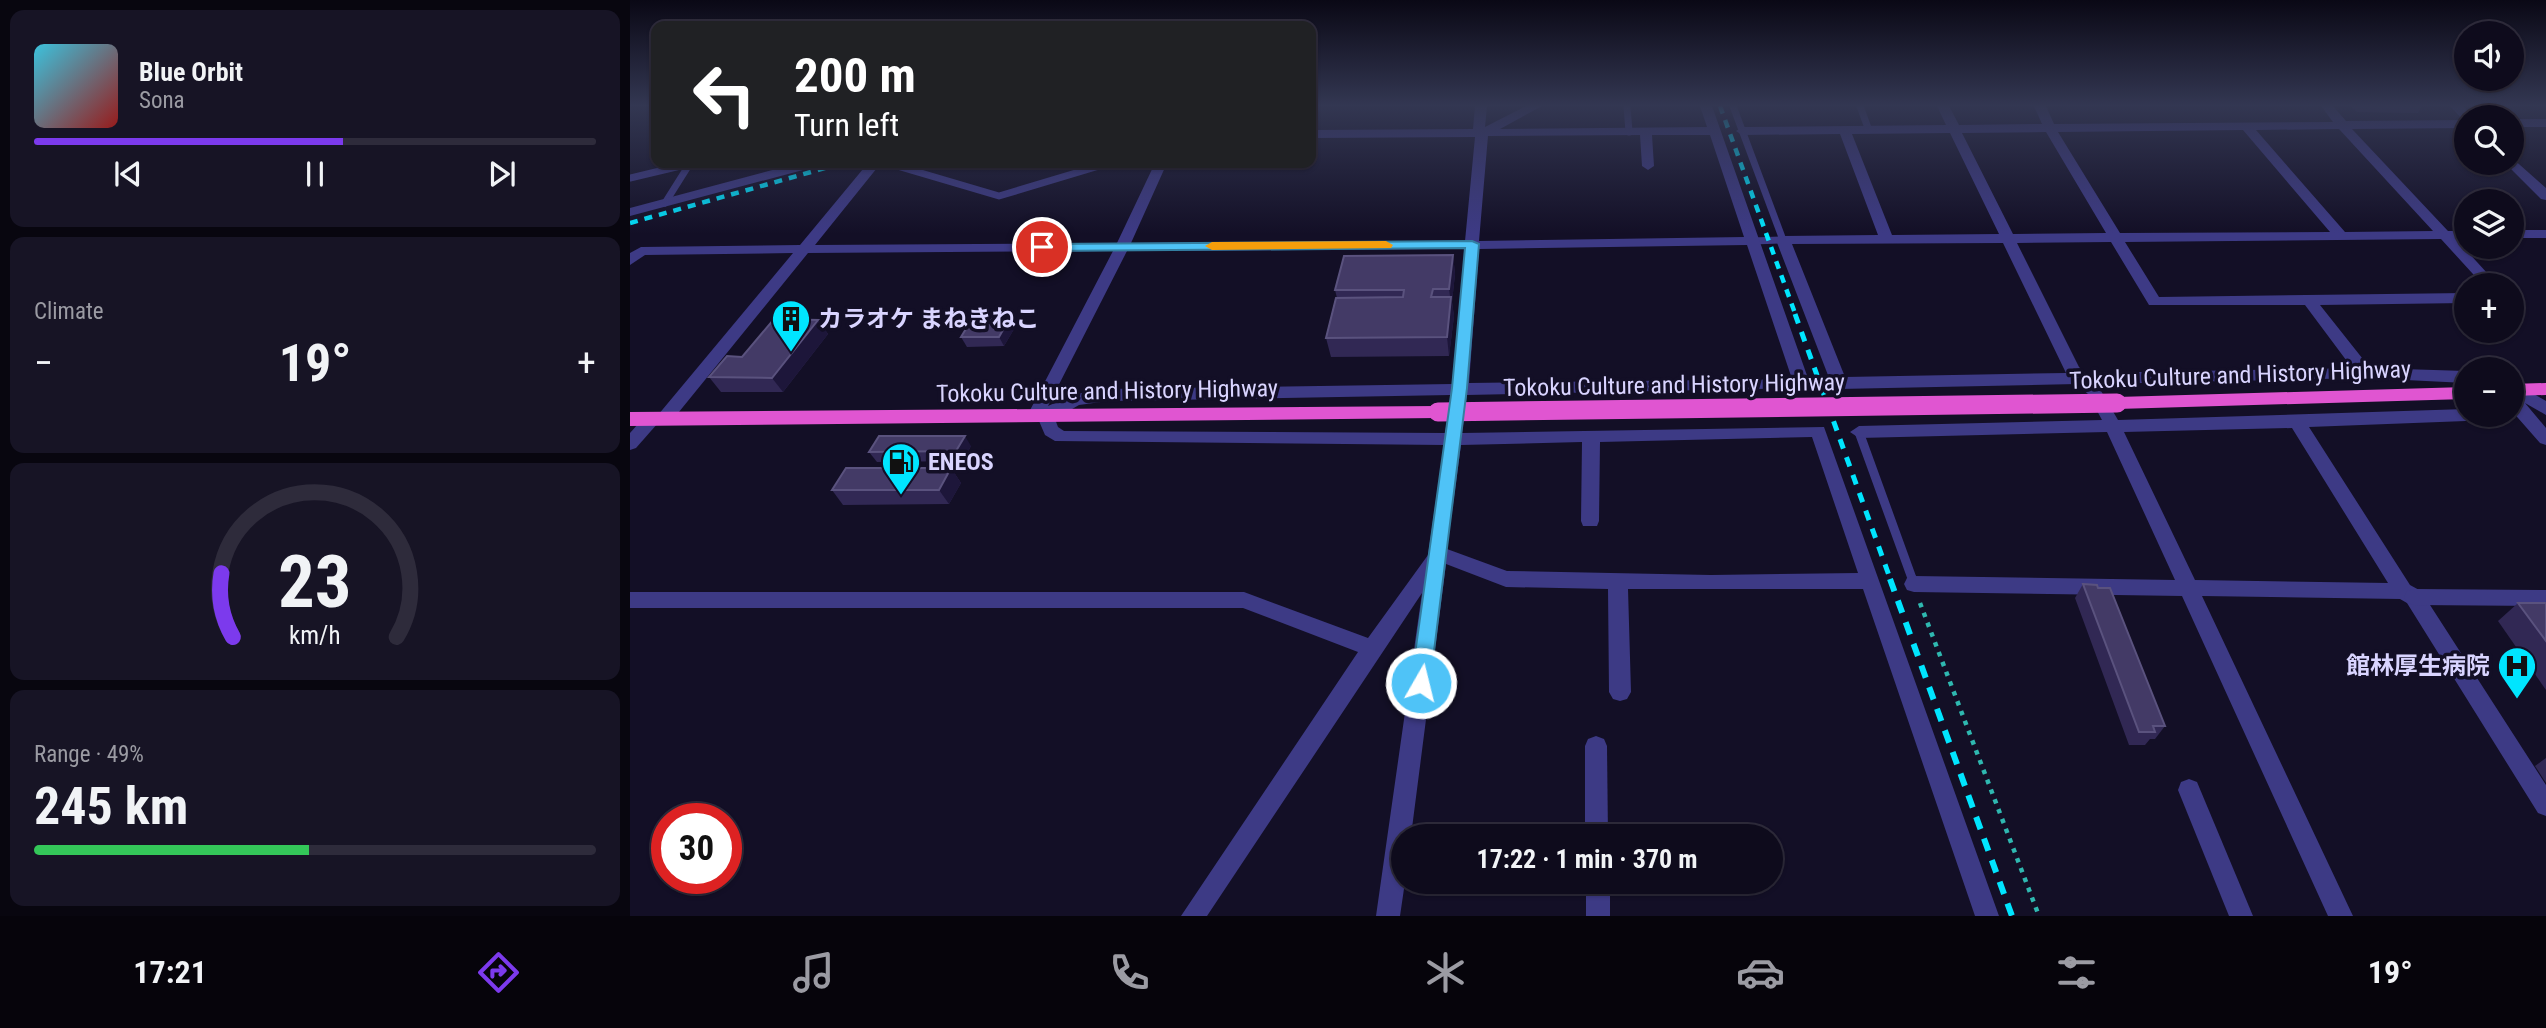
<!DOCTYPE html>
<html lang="en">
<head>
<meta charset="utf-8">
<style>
	body { margin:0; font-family:"Roboto Condensed","Noto Sans JP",sans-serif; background:#171425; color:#f1f3f6; height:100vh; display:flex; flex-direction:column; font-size:26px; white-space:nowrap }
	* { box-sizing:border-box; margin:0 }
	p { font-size:23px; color:#9b9ba3 }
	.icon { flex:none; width:38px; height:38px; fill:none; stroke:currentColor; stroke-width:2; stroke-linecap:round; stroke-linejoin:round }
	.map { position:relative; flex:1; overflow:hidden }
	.panel { display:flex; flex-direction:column; gap:10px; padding:10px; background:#08060f; width:630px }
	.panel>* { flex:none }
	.top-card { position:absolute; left:21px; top:21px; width:665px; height:147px; border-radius:14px; box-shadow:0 2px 5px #0004,0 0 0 2px #2e2b3b; background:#202124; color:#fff; overflow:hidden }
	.tools { position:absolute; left:1824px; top:21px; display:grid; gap:14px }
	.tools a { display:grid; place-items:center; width:70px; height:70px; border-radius:50%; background:#0e0b1c; box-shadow:0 2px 5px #0004,0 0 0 2px #2e2b3b; font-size:35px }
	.speed { position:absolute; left:21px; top:803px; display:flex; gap:14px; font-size:35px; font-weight:700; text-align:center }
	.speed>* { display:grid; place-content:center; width:91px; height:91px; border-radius:50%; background:#0e0b1c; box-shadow:0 2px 5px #0004,0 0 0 2px #2e2b3b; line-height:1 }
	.speed .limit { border:10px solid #d22; background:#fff; color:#111 }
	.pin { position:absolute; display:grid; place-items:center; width:60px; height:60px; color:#fff; margin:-30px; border:4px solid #fff; border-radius:50%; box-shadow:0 2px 7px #0007 }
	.me { position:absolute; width:77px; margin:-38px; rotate:8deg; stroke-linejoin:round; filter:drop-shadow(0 0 5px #0008) }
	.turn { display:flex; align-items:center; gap:24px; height:147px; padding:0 28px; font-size:32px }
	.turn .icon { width:91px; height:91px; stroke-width:2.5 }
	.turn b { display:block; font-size:49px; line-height:60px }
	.big { font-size:52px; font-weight:700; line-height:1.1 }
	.panel .widget { flex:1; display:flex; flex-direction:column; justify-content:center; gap:10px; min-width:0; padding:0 24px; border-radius:14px; background:#171425 }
	.panel .dial { align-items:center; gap:0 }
	.dial svg { height:182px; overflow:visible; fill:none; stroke:#2e2b3b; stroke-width:7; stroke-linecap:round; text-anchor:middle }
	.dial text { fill:#f1f3f6; stroke:none }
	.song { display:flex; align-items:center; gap:21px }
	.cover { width:84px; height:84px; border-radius:10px; background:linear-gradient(135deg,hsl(190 70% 55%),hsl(0 70% 35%)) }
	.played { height:7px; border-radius:4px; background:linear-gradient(90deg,#7c3aed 55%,#2e2b3b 55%) }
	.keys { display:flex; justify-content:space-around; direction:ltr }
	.heat { display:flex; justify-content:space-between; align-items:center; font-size:38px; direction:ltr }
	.charge { height:10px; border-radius:5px; background:linear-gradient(90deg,#34c759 49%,#2e2b3b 0) }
	.trip { position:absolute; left:761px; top:824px; width:392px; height:70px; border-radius:35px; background:#0e0b1c; box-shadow:0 2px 5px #0004,0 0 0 2px #2e2b3b; font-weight:700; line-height:70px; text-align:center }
	.menu { display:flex; height:112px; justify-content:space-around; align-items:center; background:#06040b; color:#9b9ba3 }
	.menu .icon { width:49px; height:49px }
	.menu .on { color:#7c3aed }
	.menu b { font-size:32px; color:#f1f3f6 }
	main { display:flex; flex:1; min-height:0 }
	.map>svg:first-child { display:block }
</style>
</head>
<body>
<main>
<section class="panel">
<div class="widget">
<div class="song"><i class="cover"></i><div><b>Blue Orbit</b><p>Sona</p></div></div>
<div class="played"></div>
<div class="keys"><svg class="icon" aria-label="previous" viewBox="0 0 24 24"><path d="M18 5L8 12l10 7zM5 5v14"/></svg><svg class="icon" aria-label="pause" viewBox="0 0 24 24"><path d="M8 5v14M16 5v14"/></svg><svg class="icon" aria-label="next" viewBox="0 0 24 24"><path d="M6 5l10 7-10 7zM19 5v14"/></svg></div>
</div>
<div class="widget"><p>Climate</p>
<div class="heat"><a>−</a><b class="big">19°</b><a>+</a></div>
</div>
<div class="widget dial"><svg viewBox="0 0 100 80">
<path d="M14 69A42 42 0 1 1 86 69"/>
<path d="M14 69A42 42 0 0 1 9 41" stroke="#7c3aed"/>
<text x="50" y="56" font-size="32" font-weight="700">23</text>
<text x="50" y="72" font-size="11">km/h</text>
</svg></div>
<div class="widget"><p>Range · 49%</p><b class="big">245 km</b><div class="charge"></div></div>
</section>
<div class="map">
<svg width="1916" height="916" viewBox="0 0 1916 916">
	<rect width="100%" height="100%" fill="#130f26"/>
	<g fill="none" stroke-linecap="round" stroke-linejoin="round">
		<path stroke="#2fb8b0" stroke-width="4.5" stroke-dasharray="4.5 6" stroke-linecap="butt" d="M 1290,603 L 1409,916"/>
		<g stroke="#3d3a85" stroke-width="7">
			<path d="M 997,106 L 999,132"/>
			<path d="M 1103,106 L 1153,240 L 1123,241"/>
			<path d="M 1230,106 L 1238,128"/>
			<path d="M 257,163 L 369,196 L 479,163"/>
			<path d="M 0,178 L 63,163"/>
			<path d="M 35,203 L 57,168 L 57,163"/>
		</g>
		<path stroke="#3d3a85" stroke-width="9" d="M 1229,432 L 1283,581"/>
		<path stroke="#3d3a85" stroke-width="10" d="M 1282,579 L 1284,584"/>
		<g fill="#3d3a85" fill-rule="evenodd">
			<path d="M 845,106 L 857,106 L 855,127 L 896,106 L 912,106 L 870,129 L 1077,127 L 1070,106 L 1082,106 L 1180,384 L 1178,388 L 837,395 L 832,433 L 1194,427 L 1369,916 L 1345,916 L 1233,589 L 998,589 L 1001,692 L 997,699 L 990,701 L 983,699 L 979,692 L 978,589 L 876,587 L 816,564 L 781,836 L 774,836 L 775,882 L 770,916 L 746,916 L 792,593 L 577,916 L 551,916 L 728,652 L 613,608 L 0,608 L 0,592 L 614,592 L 738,638 L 798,555 L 814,445 L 425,441 L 415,435 L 409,421 L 399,420 L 397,416 L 483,251 L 178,253 L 40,423 L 28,423 L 26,419 L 28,415 L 163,253 L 15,255 L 0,265 L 0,253 L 11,247 L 170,245 L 238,163 L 251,163 L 185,245 L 487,243 L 525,163 L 537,163 L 501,243 L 835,241 L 845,137 L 681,138 L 681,130 L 843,129 ZM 1010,135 L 1012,166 L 1018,170 L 1024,166 L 1022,135 L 1080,135 L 1114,237 L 849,241 L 858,136 ZM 1117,245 L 1162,379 L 839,383 L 849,249 ZM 835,249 L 822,384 L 478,389 L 445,394 L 418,406 L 497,251 ZM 821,395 L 815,433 L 434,431 L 428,427 L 425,419 L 449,405 L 478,401 ZM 1182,437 L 1228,573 L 1081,575 L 877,571 L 817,549 L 831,445 L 952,442 L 951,521 L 953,526 L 967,526 L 969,521 L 970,442 Z"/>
			<path d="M 1307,106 L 1319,106 L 1329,125 L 1412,124 L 1404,106 L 1416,106 L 1424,124 L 1703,122 L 1691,106 L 1703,106 L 1716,121 L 1836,120 L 1836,128 L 1722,129 L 1818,231 L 1836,231 L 1836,239 L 1826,239 L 1868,285 L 1853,285 L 1811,239 L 1495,242 L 1529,297 L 1836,293 L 1836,303 L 1690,305 L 1740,368 L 1836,371 L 1836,383 L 1735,378 L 1467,384 L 1488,420 L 1836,409 L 1836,415 L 1844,415 L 1842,419 L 1836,421 L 1679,427 L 1780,585 L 1791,591 L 1916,785 L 1916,816 L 1908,813 L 1777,603 L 1770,599 L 1572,596 L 1723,916 L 1698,916 L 1552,596 L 1284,592 L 1277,590 L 1274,584 L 1277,578 L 1284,576 L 1545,580 L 1477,432 L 1229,438 L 1220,432 L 1229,426 L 1472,420 L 1458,394 L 1447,384 L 1209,389 L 1201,383 L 1146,240 L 1153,236 L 1248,235 L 1210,134 L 1112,135 L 1106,131 L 1112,127 L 1316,125 ZM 1709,129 L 1803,231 L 1715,232 L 1626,130 ZM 1613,130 L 1700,232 L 1490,233 L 1428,132 ZM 1416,132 L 1476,233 L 1383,234 L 1332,133 ZM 1320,133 L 1369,234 L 1262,235 L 1222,134 ZM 1481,242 L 1519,305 L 1675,305 L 1722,368 L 1455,373 L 1449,367 L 1387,243 ZM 1373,243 L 1436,373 L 1215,377 L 1162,244 ZM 1662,428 L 1758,583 L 1565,580 L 1494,432 Z"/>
			<rect x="1881" y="119" width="35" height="8"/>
			<path d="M 169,163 L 189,163 L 188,166 L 0,216 L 0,208 Z"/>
			<rect x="1881" y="230" width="35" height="8"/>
			<path d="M 966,736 L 974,739 L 977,746 L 978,836 L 955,836 L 955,746 L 958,739 Z"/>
			<path d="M 1559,779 L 1567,782 L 1623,916 L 1599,916 L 1548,790 L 1551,782 Z"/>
			<rect x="956" y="882" width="24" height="34"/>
		</g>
		<g fill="#3d3a85" fill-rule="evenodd">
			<path d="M 1820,106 L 1833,106 L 1843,117 L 1833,120 Z"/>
			<path d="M 1881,157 L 1916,188 L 1916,200 L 1911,199 L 1876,164 L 1881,163 Z"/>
			<path d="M 1887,384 L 1916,401 L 1916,415 L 1895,403 L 1916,428 L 1916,445 L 1910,443 L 1881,410 L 1881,386 Z"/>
			<path d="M 22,413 L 28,415 L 30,419 L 28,423 L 6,448 L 0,450 L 0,433 L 16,415 Z"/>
			<path d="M 1784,589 L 1916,590 L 1916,606 L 1784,605 L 1777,603 L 1774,597 L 1777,591 Z"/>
		</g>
		<g fill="#e055d1" fill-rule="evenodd">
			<path d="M 1916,383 L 1916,395 L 1881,396 L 1881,384 Z"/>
			<path d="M 1836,387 L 1836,399 L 1487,409 L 1481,408 L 1478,403 L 1481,398 L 1487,397 Z"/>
			<path d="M 808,406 L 815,407 L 817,412 L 815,417 L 808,418 L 0,426 L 0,412 Z"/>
		</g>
		<g stroke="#00e5ff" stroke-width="4.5" stroke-dasharray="8 7" stroke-linecap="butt">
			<path d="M 1090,106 L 1166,316"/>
			<path d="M 0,223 L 213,163"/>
		</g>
		<path stroke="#00e5ff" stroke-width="5" stroke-dasharray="10 9" stroke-linecap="butt" d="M 1165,314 L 1261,581"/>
		<path stroke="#00e5ff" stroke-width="6" stroke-dasharray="13 10" stroke-linecap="butt" d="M 1260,579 L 1382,916"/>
		<path stroke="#e055d1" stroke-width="19" d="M 808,412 L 1487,403"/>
	</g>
	<g fill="#312854">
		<path d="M 1721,106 L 1792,106 L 1788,113 L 1727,112 Z"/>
		<path d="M 823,255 L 825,274 L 822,302 L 824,316 L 819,356 L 701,357 L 696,338 L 707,298 L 705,290 Z"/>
		<path d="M 382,314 L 387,324 L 374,346 L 337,347 L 331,337 Z"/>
		<path d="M 188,320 L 198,334 L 153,392 L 91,392 L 79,377 L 112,357 Z"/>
		<path d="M 341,446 L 333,461 L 247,462 L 239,452 Z"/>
		<path d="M 321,468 L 331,483 L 319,504 L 213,505 L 202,490 Z"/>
		<path d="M 1453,584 L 1535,726 L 1525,739 L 1520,739 L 1515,745 L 1499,745 L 1445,598 Z"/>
		<path d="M 1888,603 L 1916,603 L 1916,690 L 1868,621 Z"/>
		<path d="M 1916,758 L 1916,783 L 1905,766 Z"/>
	</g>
	<g fill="#1d163a">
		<path d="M 823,255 L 825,274 L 822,302 L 824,316 L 819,356 L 817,337 L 821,303 L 819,289 Z"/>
		<path d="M 382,314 L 387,324 L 374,346 L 369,337 Z"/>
		<path d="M 188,320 L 198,334 L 153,392 L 142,378 Z"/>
		<path d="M 335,436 L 341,446 L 333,461 L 326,451 Z"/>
		<path d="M 321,468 L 331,483 L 319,504 L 309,490 Z"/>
	</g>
	<g fill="#433a66" stroke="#5a527e" stroke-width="2">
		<path d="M 823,255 L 819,289 L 803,289 L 801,297 L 821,297 L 817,337 L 696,338 L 706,298 L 773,297 L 774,290 L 705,290 L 714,256 Z"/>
		<path d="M 345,314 L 382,314 L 369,337 L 331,337 Z"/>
		<path d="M 144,319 L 188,320 L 142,378 L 79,377 L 97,356 L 112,357 Z"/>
		<path d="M 249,436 L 335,436 L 326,451 L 239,452 Z"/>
		<path d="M 216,468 L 321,468 L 309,490 L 202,490 Z"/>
		<path d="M 1453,584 L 1467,585 L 1468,588 L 1480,588 L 1535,726 L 1523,726 L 1525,732 L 1509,732 Z"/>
		<path d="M 1888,603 L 1916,603 L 1916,641 Z"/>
	</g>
	<linearGradient id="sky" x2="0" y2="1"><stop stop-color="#0a0815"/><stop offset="0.45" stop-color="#333752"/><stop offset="1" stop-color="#333752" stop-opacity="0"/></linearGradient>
	<rect width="1916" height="234" fill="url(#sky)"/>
	<path fill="#4fc3f7" stroke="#337fa1" stroke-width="2" d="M 842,241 L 849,244 L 837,388 L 800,683 L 797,689 L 791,692 L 784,689 L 781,683 L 822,388 L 835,248 L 412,251 L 405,247 L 412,244 Z"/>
	<path fill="#f59e0b" d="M 756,241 L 763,245 L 761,248 L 582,250 L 575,246 L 582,242 Z"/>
	<defs>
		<g id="building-pin" transform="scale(2.0125)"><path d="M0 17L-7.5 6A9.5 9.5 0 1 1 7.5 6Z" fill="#00e5ff" stroke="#130f26"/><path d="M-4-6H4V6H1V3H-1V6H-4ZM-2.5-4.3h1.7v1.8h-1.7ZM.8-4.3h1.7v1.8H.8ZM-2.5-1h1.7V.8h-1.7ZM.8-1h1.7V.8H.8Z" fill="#111"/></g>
		<g id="fuel-pin" transform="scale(2.0125)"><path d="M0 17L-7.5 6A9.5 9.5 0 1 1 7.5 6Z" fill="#00e5ff" stroke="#130f26"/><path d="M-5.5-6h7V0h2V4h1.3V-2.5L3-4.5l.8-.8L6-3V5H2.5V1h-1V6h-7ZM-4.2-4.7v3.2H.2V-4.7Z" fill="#111"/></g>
		<g id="hospital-pin" transform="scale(2.0125)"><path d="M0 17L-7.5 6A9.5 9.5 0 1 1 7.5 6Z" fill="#00e5ff" stroke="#130f26"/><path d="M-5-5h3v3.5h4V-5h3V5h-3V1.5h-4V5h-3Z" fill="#111"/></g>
	</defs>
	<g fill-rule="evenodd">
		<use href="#building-pin" x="161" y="319"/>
		<use href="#fuel-pin" x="271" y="462"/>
		<use href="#hospital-pin" x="1887" y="666"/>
	</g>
	<g text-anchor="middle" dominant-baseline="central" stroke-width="7" stroke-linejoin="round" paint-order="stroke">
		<g font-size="24" font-weight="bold" fill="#d9d4ff" stroke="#130f26" text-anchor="start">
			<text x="188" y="319">カラオケ まねきねこ</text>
			<text x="298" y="462">ENEOS</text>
			<text x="1860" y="666" text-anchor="end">館林厚生病院</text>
		</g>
		<g font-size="24" fill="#d9d4ff" stroke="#130f26">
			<text transform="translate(1610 375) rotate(-2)">Tokoku Culture and History Highway</text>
			<text transform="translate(1044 385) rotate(-1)">Tokoku Culture and History Highway</text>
			<text transform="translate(477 391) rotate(-1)">Tokoku Culture and History Highway</text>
		</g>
	</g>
</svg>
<div class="tools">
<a><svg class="icon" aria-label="sound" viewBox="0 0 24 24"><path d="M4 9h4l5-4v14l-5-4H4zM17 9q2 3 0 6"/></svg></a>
<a><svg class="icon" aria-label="search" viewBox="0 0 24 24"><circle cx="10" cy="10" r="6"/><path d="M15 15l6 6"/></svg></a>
<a><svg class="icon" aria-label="layers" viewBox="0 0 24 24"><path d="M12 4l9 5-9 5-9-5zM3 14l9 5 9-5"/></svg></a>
<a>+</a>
<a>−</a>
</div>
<div class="speed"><div class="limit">30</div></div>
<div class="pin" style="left:412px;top:247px;background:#d93025"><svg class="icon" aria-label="arrive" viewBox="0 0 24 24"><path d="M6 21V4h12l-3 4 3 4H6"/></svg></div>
<svg class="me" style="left:791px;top:683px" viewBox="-20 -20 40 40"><circle r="17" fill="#4fc3f7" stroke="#fff" stroke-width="3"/><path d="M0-11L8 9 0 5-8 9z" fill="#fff"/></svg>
<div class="trip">17:22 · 1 min · 370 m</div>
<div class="top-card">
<div class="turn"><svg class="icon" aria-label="left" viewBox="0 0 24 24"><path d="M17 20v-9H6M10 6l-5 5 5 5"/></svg><div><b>200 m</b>Turn left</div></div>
</div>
</div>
</main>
<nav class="menu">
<b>17:21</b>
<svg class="icon on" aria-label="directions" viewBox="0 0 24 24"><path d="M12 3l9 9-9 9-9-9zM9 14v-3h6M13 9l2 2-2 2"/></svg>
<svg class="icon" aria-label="music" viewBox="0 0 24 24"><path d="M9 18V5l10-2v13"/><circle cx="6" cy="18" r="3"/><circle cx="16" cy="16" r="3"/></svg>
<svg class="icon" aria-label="phone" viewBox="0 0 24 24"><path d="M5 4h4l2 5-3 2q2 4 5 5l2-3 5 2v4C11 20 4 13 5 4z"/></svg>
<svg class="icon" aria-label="climate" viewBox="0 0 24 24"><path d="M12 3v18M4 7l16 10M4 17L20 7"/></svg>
<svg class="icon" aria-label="car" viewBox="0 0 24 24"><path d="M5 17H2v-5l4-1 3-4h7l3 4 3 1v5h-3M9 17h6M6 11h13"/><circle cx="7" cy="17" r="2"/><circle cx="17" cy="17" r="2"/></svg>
<svg class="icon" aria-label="filters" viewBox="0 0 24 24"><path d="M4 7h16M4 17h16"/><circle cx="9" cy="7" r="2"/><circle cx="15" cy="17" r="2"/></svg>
<b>19°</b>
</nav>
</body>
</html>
